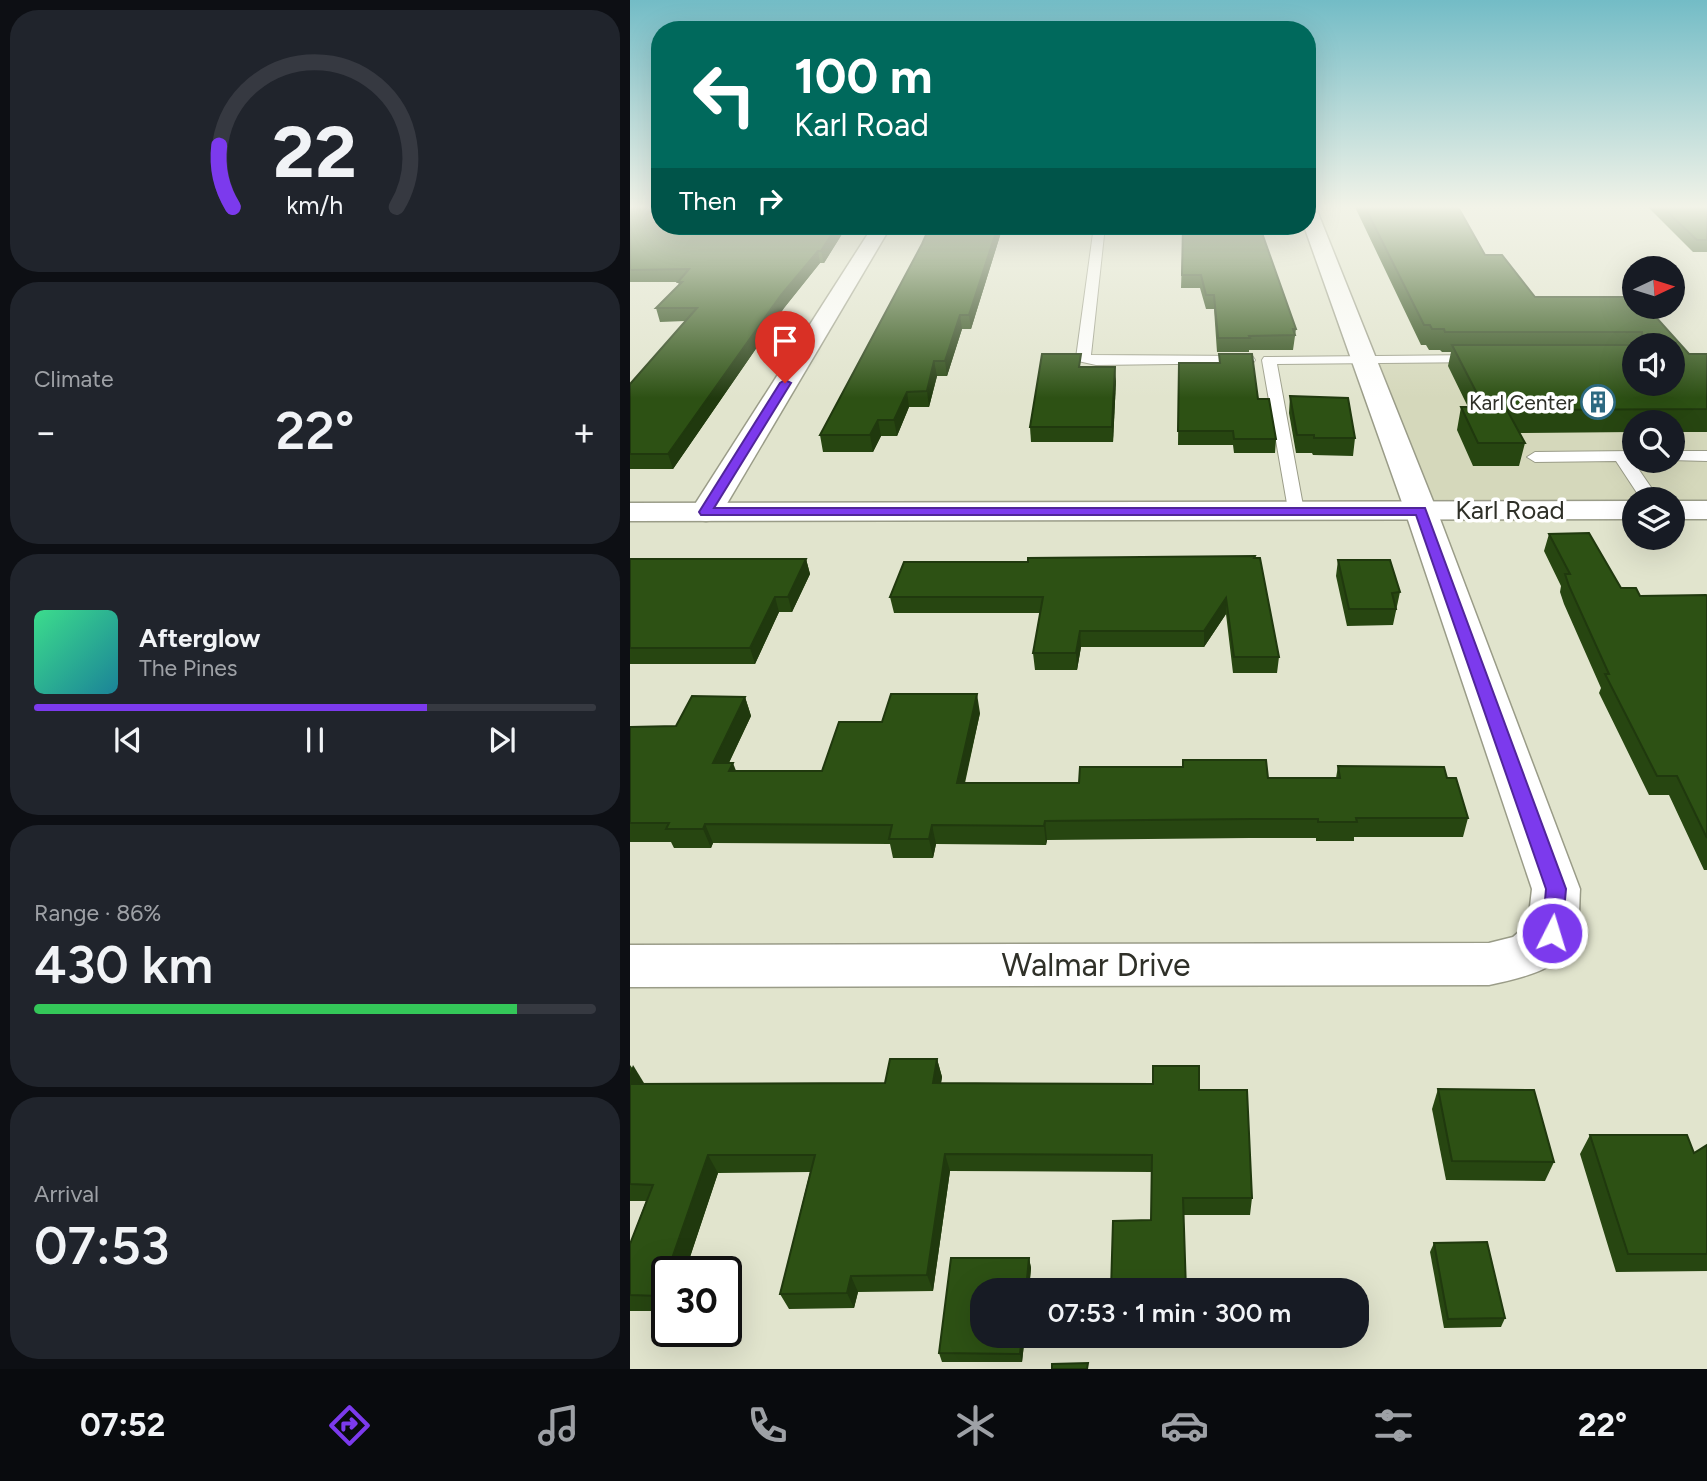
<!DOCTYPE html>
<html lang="en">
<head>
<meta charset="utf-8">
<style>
	body { margin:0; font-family:Figtree,sans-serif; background:#20242c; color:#f1f3f6; height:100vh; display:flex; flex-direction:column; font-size:26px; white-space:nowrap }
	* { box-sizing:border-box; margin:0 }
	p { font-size:23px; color:#9ea1a6 }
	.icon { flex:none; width:38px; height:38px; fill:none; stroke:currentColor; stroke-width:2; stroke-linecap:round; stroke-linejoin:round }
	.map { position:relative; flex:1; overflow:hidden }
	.drawer { display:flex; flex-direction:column; gap:10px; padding:10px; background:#0d0f14; width:630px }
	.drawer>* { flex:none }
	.top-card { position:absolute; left:21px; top:21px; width:665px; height:214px; border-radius:28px; box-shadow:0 7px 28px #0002; background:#00695c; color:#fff; overflow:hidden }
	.needle { width:46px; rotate:86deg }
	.buttons { position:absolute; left:992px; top:256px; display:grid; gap:14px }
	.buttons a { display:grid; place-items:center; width:63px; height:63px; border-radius:50%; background:#171b24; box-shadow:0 7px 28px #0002; font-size:35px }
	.speed { position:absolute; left:21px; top:1256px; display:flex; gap:14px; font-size:35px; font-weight:700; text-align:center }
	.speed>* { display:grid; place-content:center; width:91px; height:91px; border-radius:50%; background:#171b24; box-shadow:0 7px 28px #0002; line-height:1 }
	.speed .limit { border:4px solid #111; border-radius:10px; background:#fff; color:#111 }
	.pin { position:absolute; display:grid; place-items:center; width:60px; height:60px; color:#fff; margin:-72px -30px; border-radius:50% 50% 50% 0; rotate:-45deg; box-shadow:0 0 7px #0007 }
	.pin .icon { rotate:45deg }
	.me { position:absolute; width:77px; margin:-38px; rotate:5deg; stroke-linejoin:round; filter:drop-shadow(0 0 5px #0008) }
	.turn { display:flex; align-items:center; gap:24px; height:147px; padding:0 28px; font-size:32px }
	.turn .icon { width:91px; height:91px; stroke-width:2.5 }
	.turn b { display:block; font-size:49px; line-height:60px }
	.then { display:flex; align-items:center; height:66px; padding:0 28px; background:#0003; gap:14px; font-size:26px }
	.big { font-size:52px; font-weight:600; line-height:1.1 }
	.drawer .card { flex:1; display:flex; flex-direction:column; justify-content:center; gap:10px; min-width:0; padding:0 24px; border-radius:28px; background:#20242c }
	.drawer .dial { align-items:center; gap:0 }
	.dial svg { height:182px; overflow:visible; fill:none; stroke:#363941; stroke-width:7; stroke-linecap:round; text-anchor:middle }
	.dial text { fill:#f1f3f6; stroke:none }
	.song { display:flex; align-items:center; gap:21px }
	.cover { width:84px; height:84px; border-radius:10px; background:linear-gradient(135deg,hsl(150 70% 55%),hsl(190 70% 35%)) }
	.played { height:7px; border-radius:4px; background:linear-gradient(90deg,#7c3aed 70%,#363941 70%) }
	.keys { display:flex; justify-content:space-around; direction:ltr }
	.heat { display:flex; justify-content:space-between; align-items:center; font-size:38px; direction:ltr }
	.charge { height:10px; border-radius:5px; background:linear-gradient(90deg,#34c759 86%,#363941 0) }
	.trip { position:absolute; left:340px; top:1278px; width:399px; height:70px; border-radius:28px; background:#171b24; box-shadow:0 7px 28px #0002; font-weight:600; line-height:70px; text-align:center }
	.dock { display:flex; height:112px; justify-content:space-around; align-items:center; background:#090b0e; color:#9ea1a6 }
	.dock .icon { width:49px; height:49px }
	.dock .current { color:#7c3aed }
	.dock b { font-size:32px; color:#f1f3f6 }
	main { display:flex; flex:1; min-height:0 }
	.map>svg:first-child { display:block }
</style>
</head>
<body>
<main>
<section class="drawer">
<div class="card dial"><svg viewBox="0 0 100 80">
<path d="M14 69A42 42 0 1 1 86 69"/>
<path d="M14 69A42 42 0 0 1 8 42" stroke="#7c3aed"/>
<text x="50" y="56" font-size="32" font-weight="700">22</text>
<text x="50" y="72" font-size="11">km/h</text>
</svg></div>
<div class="card"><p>Climate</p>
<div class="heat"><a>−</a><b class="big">22°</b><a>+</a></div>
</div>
<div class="card">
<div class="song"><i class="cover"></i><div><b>Afterglow</b><p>The Pines</p></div></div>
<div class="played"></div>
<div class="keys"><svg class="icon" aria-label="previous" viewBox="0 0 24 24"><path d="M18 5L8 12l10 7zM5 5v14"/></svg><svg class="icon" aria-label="pause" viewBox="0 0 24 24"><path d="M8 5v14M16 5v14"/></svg><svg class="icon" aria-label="next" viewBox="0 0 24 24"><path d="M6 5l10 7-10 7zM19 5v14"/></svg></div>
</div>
<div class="card"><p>Range · 86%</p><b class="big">430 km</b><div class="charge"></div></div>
<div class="card"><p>Arrival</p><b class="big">07:53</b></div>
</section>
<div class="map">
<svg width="1077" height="1369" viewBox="0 0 1077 1369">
	<rect width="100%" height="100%" fill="#e1e4cd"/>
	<path fill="#d5d8bb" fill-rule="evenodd" d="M 1004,359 L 1004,383 L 1043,383 L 1077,359 L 1077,513 L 1043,506 L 1043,499 L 1004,499 L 1004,507 L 785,509 L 736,360 ZM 1004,422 L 1043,422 L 1043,460 L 1004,460 Z"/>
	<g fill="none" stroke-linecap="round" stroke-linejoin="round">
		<g stroke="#9a9c88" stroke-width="2">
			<g id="lane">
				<path d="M 464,226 L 475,226 L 461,355 L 618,356 L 623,357 L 625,360 L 623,363 L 466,365 L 448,361 L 446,358 Z"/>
				<path d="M 851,355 L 858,359 L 856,362 L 647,364 L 674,511 L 665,517 L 659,515 L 632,360 L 634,357 Z"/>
				<path d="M 1004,451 L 1004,460 L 1007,460 L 1003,461 L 1029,499 L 1011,499 L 986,461 L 905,462 L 897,457 L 905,452 Z"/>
				<path d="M 1043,451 L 1077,451 L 1077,461 L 1040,460 L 1043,460 Z"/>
			</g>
		</g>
		<g stroke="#9a9c88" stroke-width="3">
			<g id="street">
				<path d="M 677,207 L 686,208 L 807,511 L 950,889 C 949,903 950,920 946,934 C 935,970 891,978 859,985 L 0,987 L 0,945 L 859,943 L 883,937 L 898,924 L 902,889 L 775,511 L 674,226 L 677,226 Z"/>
				<path d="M 243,226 L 261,226 L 92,512 L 87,519 L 76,521 L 65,519 L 60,512 Z"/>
			</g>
		</g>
		<g stroke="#9a9c88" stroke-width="3">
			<g id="secondary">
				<path d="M 1004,501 L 1004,519 L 0,521 L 0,503 Z"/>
				<rect x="1043" y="501" width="34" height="18"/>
			</g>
		</g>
		<use href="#lane" fill="#fff" fill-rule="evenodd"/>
		<use href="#street" fill="#fff" fill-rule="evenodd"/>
		<use href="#secondary" fill="#fff" fill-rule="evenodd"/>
	</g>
	<g fill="#274611">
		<path d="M 0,207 L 30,207 L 28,208 L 217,226 L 194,263 L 190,263 L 154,308 L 43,469 L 0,469 L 0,384 L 55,321 L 30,322 L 26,308 L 49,285 L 48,282 L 0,282 Z"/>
		<path d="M 725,207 L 828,207 L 855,255 L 905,297 L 1004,297 L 1059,354 L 1077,354 L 1077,432 L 1043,432 L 1043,422 L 1004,422 L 1004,432 L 889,433 L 895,443 L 889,466 L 843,466 L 827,430 L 831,407 L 838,407 L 818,366 L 821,352 L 812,352 L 810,350 L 799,350 L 796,345 L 791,345 Z"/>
		<path d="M 1018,207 L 1077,207 L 1077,252 L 1063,252 Z"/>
		<path d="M 300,226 L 373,226 L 341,329 L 332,329 L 317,376 L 307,376 L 299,407 L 279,407 L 267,436 L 251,436 L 243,452 L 193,452 L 190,435 L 292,244 Z"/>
		<path d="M 553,226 L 634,233 L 634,240 L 666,329 L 663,350 L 619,350 L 619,352 L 587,352 L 584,309 L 576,309 L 570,288 L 551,288 Z"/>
		<path d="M 589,354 L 628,399 L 646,439 L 645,453 L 604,453 L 603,445 L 548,445 L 549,363 L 589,363 Z"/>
		<path d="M 452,367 L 486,381 L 483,442 L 401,442 L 400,427 Z"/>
		<path d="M 660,396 L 725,438 L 723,456 L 683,455 L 682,453 L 666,453 L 659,413 Z"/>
		<path d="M 919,534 L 991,588 L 1010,596 L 1077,596 L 1077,870 L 1074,870 L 1039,795 L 1019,795 L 969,693 L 971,688 L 934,604 L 930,592 L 931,586 L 914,551 Z"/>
		<path d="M 625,558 L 649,657 L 647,673 L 603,673 L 596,614 L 574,647 L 451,647 L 447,670 L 405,670 L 403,653 L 410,613 L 264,613 L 260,597 L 398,562 Z"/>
		<path d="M 0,559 L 176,559 L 180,574 L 162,612 L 149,612 L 125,664 L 0,664 Z"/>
		<path d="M 708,560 L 770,592 L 763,625 L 717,626 L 706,576 Z"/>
		<path d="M 115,697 L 121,716 L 99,763 L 106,771 L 192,771 L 252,722 L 350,713 L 335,783 L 449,783 L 638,778 L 706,778 L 708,766 L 817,778 L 838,818 L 833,837 L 724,837 L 724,841 L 686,841 L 686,838 L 619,838 L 417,840 L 416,845 L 306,844 L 303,858 L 263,858 L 260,844 L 83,843 L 81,848 L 44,848 L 41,842 L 0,842 L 0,727 L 46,726 Z"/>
		<path d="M 307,1059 L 312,1077 L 311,1083 L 569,1090 L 622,1198 L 620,1215 L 554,1215 L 521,1220 L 522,1172 L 320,1171 L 303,1291 L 228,1292 L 224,1308 L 159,1309 L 150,1294 L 180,1172 L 88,1173 L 55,1272 L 37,1272 L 37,1311 L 0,1311 L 0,1244 L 16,1201 L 0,1201 L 0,1065 L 14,1084 L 255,1083 Z"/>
		<path d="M 808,1089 L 924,1162 L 915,1181 L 816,1180 L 802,1109 Z"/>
		<path d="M 960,1135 L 1064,1153 L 1077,1145 L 1077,1271 L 986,1272 L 950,1154 Z"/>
		<path d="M 804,1243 L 875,1318 L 871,1327 L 814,1328 L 800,1252 Z"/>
		<path d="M 321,1258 L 399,1258 L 401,1268 L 399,1290 L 352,1290 L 352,1335 L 395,1335 L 392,1362 L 312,1362 L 309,1353 Z"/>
	</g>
	<g fill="#20390e">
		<path d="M 12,207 L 30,207 L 13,220 L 10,208 Z"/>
		<path d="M 207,226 L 217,226 L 194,263 L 191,251 Z"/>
		<path d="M 368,226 L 373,226 L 341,329 L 339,315 Z"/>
		<path d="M 188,251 L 190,263 L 154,308 L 43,469 L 38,454 L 151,295 Z"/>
		<path d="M 330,315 L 332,329 L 317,376 L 315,361 Z"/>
		<path d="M 304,361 L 307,376 L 299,407 L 297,391 Z"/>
		<path d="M 485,367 L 486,381 L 483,442 L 482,427 Z"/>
		<path d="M 277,392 L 279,407 L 267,436 L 264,420 Z"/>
		<path d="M 248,420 L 251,436 L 243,452 L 240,435 Z"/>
		<path d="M 176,559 L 180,574 L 162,612 L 158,597 Z"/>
		<path d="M 145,597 L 149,612 L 125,664 L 120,648 Z"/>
		<path d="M 596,598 L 596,614 L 574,647 L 574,631 Z"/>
		<path d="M 450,631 L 451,647 L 447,670 L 446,653 Z"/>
		<path d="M 347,694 L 350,713 L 330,802 L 327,783 Z"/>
		<path d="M 115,697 L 121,716 L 90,781 L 83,763 Z"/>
		<path d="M 103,763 L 110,781 L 99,771 Z"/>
		<path d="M 415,821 L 417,840 L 416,845 L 414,826 Z"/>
		<path d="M 75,824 L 83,843 L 81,848 L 73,829 Z"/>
		<path d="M 302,825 L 306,844 L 303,858 L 299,839 Z"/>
		<path d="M 307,1059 L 312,1077 L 308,1101 L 303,1083 Z"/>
		<path d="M 3,1065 L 14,1083 L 0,1090 L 0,1073 Z"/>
		<path d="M 315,1154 L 320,1171 L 303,1291 L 297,1275 Z"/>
		<path d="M 78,1155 L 88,1173 L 55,1272 L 37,1272 Z"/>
		<path d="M 399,1258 L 401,1268 L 399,1290 L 396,1290 Z"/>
		<path d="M 37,1274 L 37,1305 L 29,1296 Z"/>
		<path d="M 221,1276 L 228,1292 L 224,1308 L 217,1293 Z"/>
		<path d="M 392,1335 L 395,1335 L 392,1362 L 390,1354 Z"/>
	</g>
	<g fill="#2d5114" stroke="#20390e" stroke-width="2" fill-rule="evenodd">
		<path d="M 0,207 L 12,207 L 10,208 L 30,208 L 30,226 L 207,226 L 191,251 L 188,251 L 151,295 L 38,454 L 0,454 L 0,384 L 67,308 L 26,308 L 52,282 L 48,282 L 59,269 L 0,270 Z"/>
		<path d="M 735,207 L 828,207 L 855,255 L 872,255 L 905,297 L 1004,297 L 1004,306 L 1016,306 L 1059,354 L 1077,354 L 1077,409 L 877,410 L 895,443 L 848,443 L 831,407 L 854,407 L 822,345 L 1010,345 L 1013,342 L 1012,332 L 815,332 L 814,329 L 802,329 L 800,325 L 794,325 ZM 1004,345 L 1043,345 L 1043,383 L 1004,383 Z"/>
		<path d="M 1032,207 L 1077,207 L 1077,240 L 1067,240 Z"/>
		<path d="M 300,226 L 368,226 L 339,315 L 330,315 L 315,361 L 304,361 L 297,391 L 277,392 L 264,420 L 248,420 L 240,435 L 190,435 L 292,244 Z"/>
		<path d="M 553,226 L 633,226 L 634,233 L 632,233 L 666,329 L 663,329 L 665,335 L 619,336 L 620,338 L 588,338 L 584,295 L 576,295 L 571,275 L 552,275 Z"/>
		<path d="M 412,354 L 451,354 L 449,367 L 485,367 L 482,427 L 400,427 Z"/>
		<path d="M 589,354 L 622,354 L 628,399 L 639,399 L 646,439 L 604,439 L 603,431 L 548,431 L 549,363 L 590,363 Z"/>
		<path d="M 660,396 L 718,398 L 725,438 L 684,438 L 684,435 L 667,435 Z"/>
		<path d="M 959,533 L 991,588 L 1006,588 L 1010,596 L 1076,595 L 1077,596 L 1077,838 L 1047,776 L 1027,776 L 975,674 L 979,674 L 939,586 L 935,574 L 940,574 L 919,534 Z"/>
		<path d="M 625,556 L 624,558 L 630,558 L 649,657 L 604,657 L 596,598 L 574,631 L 450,631 L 446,653 L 403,653 L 413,597 L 260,597 L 274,562 L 398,562 L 398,558 Z"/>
		<path d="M 0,559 L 176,559 L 158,597 L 145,597 L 120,648 L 0,648 Z"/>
		<path d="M 708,560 L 760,560 L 770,592 L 762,593 L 766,609 L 719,609 Z"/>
		<path d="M 261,694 L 347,694 L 327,783 L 449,783 L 450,767 L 553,767 L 553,760 L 636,760 L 638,778 L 710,778 L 708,766 L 814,767 L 817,778 L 826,778 L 838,818 L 726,818 L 727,822 L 688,822 L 688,819 L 620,819 L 415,821 L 414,826 L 302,825 L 299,839 L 259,839 L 262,825 L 75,824 L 73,829 L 36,829 L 39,823 L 0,823 L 0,727 L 46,726 L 62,696 L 115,697 L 83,763 L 103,763 L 99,771 L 192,771 L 209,722 L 252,722 Z"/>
		<path d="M 260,1059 L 307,1059 L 303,1083 L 523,1084 L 523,1066 L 569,1066 L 569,1090 L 617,1090 L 622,1198 L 553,1198 L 556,1290 L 481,1290 L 483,1221 L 521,1220 L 522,1155 L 315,1154 L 297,1275 L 221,1276 L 217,1293 L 150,1294 L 185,1155 L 78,1155 L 29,1296 L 0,1295 L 0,1244 L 23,1185 L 0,1184 L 0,1084 L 255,1083 Z"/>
		<path d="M 808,1089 L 904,1090 L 924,1162 L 822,1161 Z"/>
		<path d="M 960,1135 L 1057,1135 L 1064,1153 L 1077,1145 L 1077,1254 L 998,1254 Z"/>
		<path d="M 857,1242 L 875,1318 L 818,1319 L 804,1243 Z"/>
		<path d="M 321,1258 L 399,1258 L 396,1290 L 352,1290 L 352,1335 L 392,1335 L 390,1354 L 309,1353 Z"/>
		<path d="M 458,1363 L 457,1369 L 422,1369 L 422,1364 Z"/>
	</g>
	<linearGradient id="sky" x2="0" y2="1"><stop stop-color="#73bcc6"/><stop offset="0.52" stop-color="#f2f3e8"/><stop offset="1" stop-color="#f2f3e8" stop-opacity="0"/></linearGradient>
	<rect width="1077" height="398" fill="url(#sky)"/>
	<path fill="#7c3aed" stroke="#51269a" stroke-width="2" d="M 155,380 L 161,383 L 84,508 L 795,508 L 936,889 L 932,933 L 929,939 L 922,942 L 915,939 L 912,933 L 916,889 L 786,515 L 71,515 L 69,512 L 150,383 Z"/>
	<defs>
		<g id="building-ring" transform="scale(1.75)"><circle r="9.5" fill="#fff" stroke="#2d6981" stroke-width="1.5"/><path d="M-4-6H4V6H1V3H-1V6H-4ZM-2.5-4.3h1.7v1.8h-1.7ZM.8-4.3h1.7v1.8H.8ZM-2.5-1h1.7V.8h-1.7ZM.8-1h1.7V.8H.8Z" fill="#2d6981"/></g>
	</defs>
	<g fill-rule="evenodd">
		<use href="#building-ring" x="968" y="402"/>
	</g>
	<g text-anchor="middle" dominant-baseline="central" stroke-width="7" stroke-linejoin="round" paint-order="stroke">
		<g font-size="21" fill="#2f3028" stroke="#fff" text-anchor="end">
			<text x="944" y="402">Karl Center</text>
		</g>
		<g font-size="26" fill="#2f3028" stroke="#fff">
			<text x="880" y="510">Karl Road</text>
		</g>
		<g font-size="32" fill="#2f3028" stroke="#fff">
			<text x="466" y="965">Walmar Drive</text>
		</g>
	</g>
</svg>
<div class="buttons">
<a><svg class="needle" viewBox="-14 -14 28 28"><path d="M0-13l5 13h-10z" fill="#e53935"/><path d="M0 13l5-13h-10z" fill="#9ea1a6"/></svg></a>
<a><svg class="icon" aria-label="sound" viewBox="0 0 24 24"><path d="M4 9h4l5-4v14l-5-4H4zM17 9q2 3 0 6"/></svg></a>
<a><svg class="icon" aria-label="search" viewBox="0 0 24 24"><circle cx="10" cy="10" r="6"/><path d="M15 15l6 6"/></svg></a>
<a><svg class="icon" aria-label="layers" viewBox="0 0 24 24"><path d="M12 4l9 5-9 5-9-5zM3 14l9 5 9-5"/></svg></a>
</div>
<div class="speed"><div class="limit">30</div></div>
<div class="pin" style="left:155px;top:383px;background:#d93025"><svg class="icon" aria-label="arrive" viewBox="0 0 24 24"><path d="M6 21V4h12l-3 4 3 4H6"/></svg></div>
<svg class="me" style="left:922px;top:933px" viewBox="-20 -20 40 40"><circle r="17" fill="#7c3aed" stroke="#fff" stroke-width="3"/><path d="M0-11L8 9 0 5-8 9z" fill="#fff"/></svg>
<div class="trip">07:53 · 1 min · 300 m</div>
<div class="top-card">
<div class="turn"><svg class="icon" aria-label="left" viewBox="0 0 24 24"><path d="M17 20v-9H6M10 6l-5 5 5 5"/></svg><div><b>100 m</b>Karl Road</div></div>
<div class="then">Then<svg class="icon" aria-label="right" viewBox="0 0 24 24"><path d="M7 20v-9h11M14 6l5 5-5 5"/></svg></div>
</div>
</div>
</main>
<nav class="dock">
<b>07:52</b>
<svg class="icon current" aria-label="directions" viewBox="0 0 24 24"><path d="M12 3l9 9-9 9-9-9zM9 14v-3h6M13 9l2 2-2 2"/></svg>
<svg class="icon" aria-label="music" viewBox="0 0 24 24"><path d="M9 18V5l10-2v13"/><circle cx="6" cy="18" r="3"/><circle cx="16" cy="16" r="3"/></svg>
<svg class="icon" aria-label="phone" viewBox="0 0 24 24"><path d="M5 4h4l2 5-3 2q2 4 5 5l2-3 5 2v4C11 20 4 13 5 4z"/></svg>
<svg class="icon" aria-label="climate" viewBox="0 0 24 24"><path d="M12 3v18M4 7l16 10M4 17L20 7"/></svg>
<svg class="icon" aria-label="car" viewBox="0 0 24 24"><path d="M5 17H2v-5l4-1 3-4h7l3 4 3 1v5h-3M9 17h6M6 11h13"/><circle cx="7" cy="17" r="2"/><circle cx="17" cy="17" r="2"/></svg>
<svg class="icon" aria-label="filters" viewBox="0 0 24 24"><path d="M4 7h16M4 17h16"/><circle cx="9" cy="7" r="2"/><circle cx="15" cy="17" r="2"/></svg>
<b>22°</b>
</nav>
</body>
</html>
